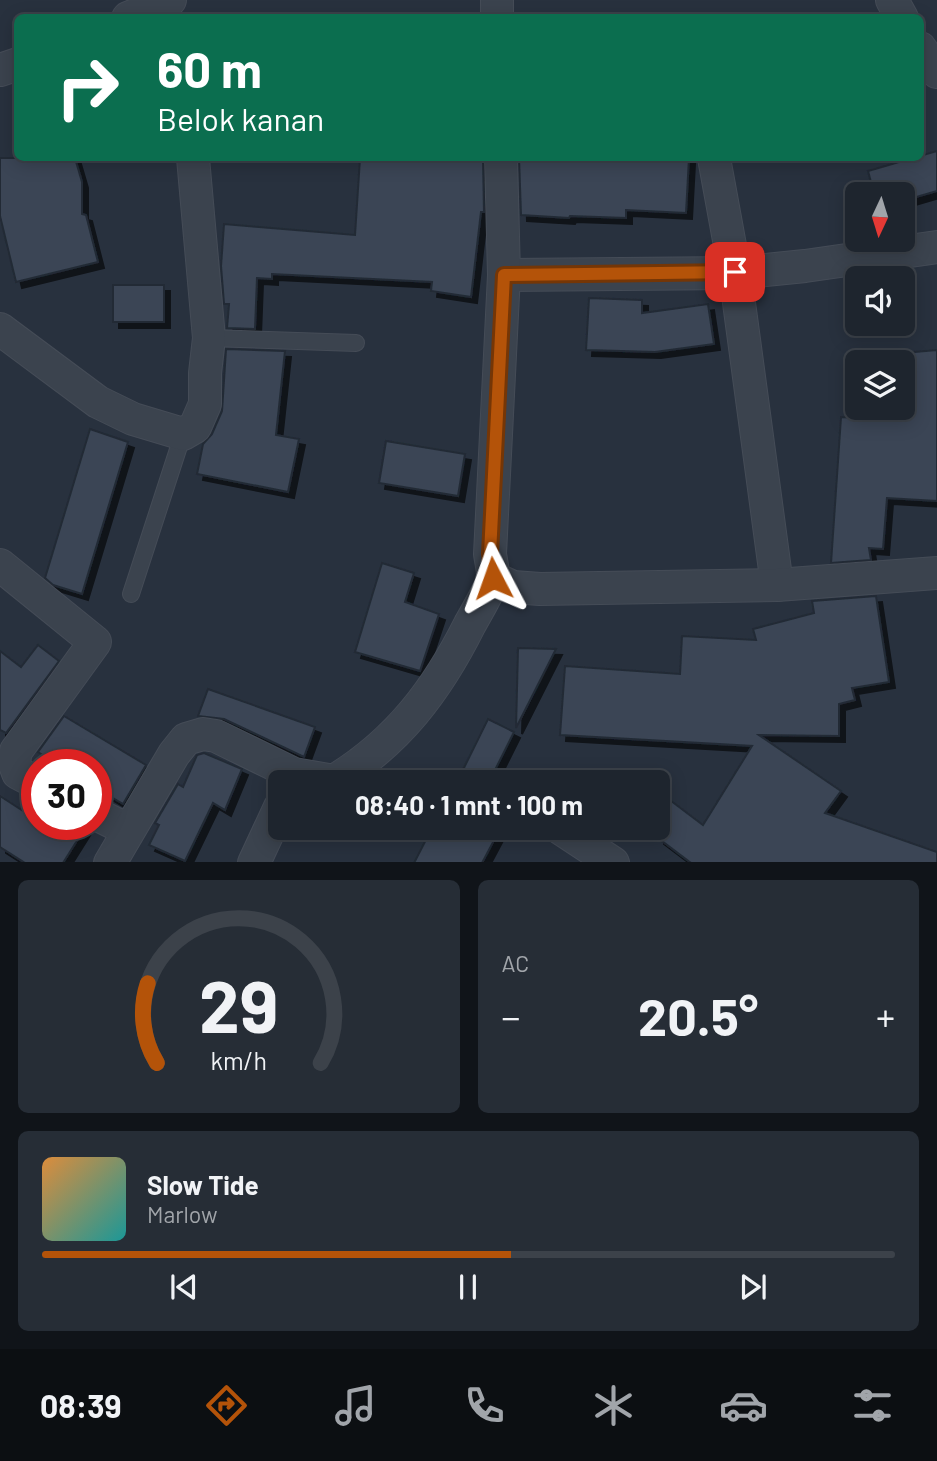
<!DOCTYPE html>
<html lang="id">
<head>
<meta charset="utf-8">
<style>
	body { margin:0; font-family:Barlow,sans-serif; background:#262d36; color:#f1f3f6; height:100vh; display:flex; flex-direction:column; font-size:26px; white-space:nowrap }
	* { box-sizing:border-box; margin:0 }
	p { font-size:23px; color:#a1a5aa }
	.icon { flex:none; width:38px; height:38px; fill:none; stroke:currentColor; stroke-width:2; stroke-linecap:round; stroke-linejoin:round }
	.map { position:relative; height:862px; overflow:hidden }
	.details { display:flex; flex-direction:column; gap:18px; padding:18px; background:#101419; flex:1 }
	.details>* { flex:none }
	.top-card { position:absolute; left:14px; top:14px; width:910px; height:147px; border-radius:10px; box-shadow:0 4px 18px #0003,0 0 0 2px #3c424a; background:#0b6e4f; color:#fff; overflow:hidden }
	.needle { width:46px; rotate:184deg }
	.buttons { position:absolute; left:845px; top:182px; display:grid; gap:14px }
	.buttons a { display:grid; place-items:center; width:70px; height:70px; border-radius:10px; background:#1e252e; box-shadow:0 4px 18px #0003,0 0 0 2px #3c424a; font-size:35px }
	.speed { position:absolute; left:21px; top:749px; display:flex; gap:14px; font-size:35px; font-weight:700; text-align:center }
	.speed>* { display:grid; place-content:center; width:91px; height:91px; border-radius:50%; background:#1e252e; box-shadow:0 4px 18px #0003,0 0 0 2px #3c424a; line-height:1 }
	.speed .limit { border:10px solid #d22; background:#fff; color:#111 }
	.pin { position:absolute; display:grid; place-items:center; width:60px; height:60px; color:#fff; margin:-30px; border-radius:14px; box-shadow:0 4px 10px #0006 }
	.me { position:absolute; width:77px; margin:-38px; rotate:356deg; stroke-linejoin:round; filter:drop-shadow(0 0 5px #0008) }
	.turn { display:flex; align-items:center; gap:24px; height:147px; padding:0 28px; font-size:32px }
	.turn .icon { width:91px; height:91px; stroke-width:2.5 }
	.turn b { display:block; font-size:49px; line-height:60px }
	.big { font-size:52px; font-weight:700; line-height:1.1 }
	.details .tile { flex:1; display:flex; flex-direction:column; justify-content:center; gap:10px; min-width:0; padding:0 24px; border-radius:10px; background:#262d36 }
	.details .dial { align-items:center; gap:0 }
	.dial svg { height:182px; overflow:visible; fill:none; stroke:#3c424a; stroke-width:7; stroke-linecap:round; text-anchor:middle }
	.dial text { fill:#f1f3f6; stroke:none }
	.song { display:flex; align-items:center; gap:21px }
	.cover { width:84px; height:84px; border-radius:10px; background:linear-gradient(135deg,hsl(30 70% 55%),hsl(180 70% 35%)) }
	.played { height:7px; border-radius:4px; background:linear-gradient(90deg,#b45309 55%,#3c424a 55%) }
	.keys { display:flex; justify-content:space-around; direction:ltr }
	.heat { display:flex; justify-content:space-between; align-items:center; font-size:38px; direction:ltr }
	.details .tiles { flex:1; display:grid; gap:18px; grid-template-columns:1fr 1fr }
	.tile:last-child { grid-column:span 2 }
	.trip { position:absolute; left:268px; top:770px; width:402px; height:70px; border-radius:10px; background:#1e252e; box-shadow:0 4px 18px #0003,0 0 0 2px #3c424a; font-weight:700; line-height:70px; text-align:center }
	.tabs { display:flex; height:112px; justify-content:space-around; align-items:center; background:#0c0f12; color:#a1a5aa }
	.tabs .icon { width:49px; height:49px }
	.tabs .active { color:#b45309 }
	.tabs b { font-size:32px; color:#f1f3f6 }
	.map>svg:first-child { display:block }
</style>
</head>
<body>
<div class="map">
<svg width="937" height="863" viewBox="0 0 937 863">
	<defs>
		<filter id="shadow"><feDropShadow dx="6" dy="6" stdDeviation="0" flood-color="#0009"/></filter>
	</defs>
	<rect width="100%" height="100%" fill="#28313e"/>
	<g fill="#3a4554" stroke="#222a35" stroke-width="2" filter="url(#shadow)">
		<path d="M 937,151 L 937,191 L 903,201 L 903,194 L 874,194 L 868,171 Z"/>
		<path d="M 0,158 L 75,158 L 82,182 L 82,214 L 86,215 L 98,262 L 16,282 L 0,216 Z"/>
		<path d="M 360,158 L 483,158 L 484,212 L 481,212 L 471,297 L 431,291 L 432,282 L 272,274 L 272,279 L 257,278 L 255,329 L 227,328 L 229,304 L 224,304 L 221,266 L 224,224 L 355,235 Z"/>
		<path d="M 519,158 L 689,158 L 686,213 L 626,210 L 626,218 L 570,216 L 569,218 L 521,215 Z"/>
		<rect x="113" y="285" width="51" height="37"/>
		<path d="M 589,298 L 642,300 L 642,313 L 708,304 L 714,344 L 655,352 L 586,350 Z"/>
		<path d="M 226,349 L 285,351 L 276,435 L 299,439 L 288,492 L 197,474 L 203,444 L 212,434 L 222,411 Z"/>
		<path d="M 937,350 L 937,501 L 887,498 L 883,549 L 869,548 L 871,560 L 831,563 L 841,417 L 873,419 L 873,408 L 903,408 L 903,362 L 869,362 L 868,356 Z"/>
		<path d="M 90,429 L 128,442 L 82,594 L 53,585 L 45,578 Z"/>
		<path d="M 386,441 L 465,454 L 458,496 L 379,483 Z"/>
		<path d="M 382,563 L 414,573 L 405,602 L 439,614 L 420,671 L 355,652 Z"/>
		<path d="M 876,596 L 889,682 L 852,688 L 855,700 L 839,704 L 839,736 L 759,735 L 841,791 L 825,813 L 937,852 L 937,863 L 691,863 L 658,838 L 658,791 L 703,825 L 752,746 L 560,735 L 565,666 L 680,674 L 682,636 L 756,640 L 753,629 L 814,613 L 812,601 Z"/>
		<path d="M 38,645 L 59,661 L 6,733 L 0,730 L 0,651 L 21,667 Z"/>
		<path d="M 518,648 L 556,649 L 516,728 Z"/>
		<path d="M 208,689 L 315,727 L 304,757 L 224,719 L 198,716 Z"/>
		<path d="M 64,716 L 146,765 L 123,804 L 96,788 L 96,765 L 58,765 L 38,752 Z"/>
		<path d="M 488,719 L 514,732 L 489,782 L 457,782 Z"/>
		<path d="M 204,753 L 242,769 L 225,810 L 213,803 L 185,861 L 149,845 L 159,825 L 155,823 L 178,784 L 183,787 L 197,755 Z"/>
		<path d="M 0,796 L 37,820 L 37,824 L 81,824 L 85,828 L 63,863 L 25,863 L 0,847 Z"/>
		<path d="M 432,828 L 492,828 L 499,831 L 482,863 L 414,863 Z"/>
	</g>
	<g fill="none" stroke-linecap="round" stroke-linejoin="round">
		<g stroke="#454c57" stroke-width="18">
			<g id="lane">
				<path d="M 209,338 L 356,343"/>
				<path d="M 131,594 L 183,434"/>
			</g>
		</g>
		<g stroke="#454c57" stroke-width="34">
			<g id="street">
				<path d="M 497,0 L 497,18"/>
				<path d="M 892,0 L 902,18"/>
				<path d="M 128,18 L 170,0"/>
				<path d="M 920,48 L 937,72"/>
				<path d="M 0,70 L 18,64"/>
				<path d="M 714,158 L 735,273 L 777,585"/>
				<path d="M 504,275 L 735,273 L 805,266 L 937,247"/>
				<path d="M 0,329 L 98,402 L 133,419 L 183,434 L 195,427 L 205,404 L 205,373 L 209,338 L 193,158"/>
				<path d="M 0,565 L 95,642 L 16,751 L 14,762 L 18,773 L 37,783"/>
				<path d="M 493,578 L 513,587 L 540,589 L 777,585 L 937,573"/>
				<path d="M 96,814 L 128,830"/>
				<path d="M 560,828 L 613,863"/>
				<path d="M 110,863 L 174,754 L 186,739 L 203,734 L 216,736 L 294,774 L 334,781 C 398,742 437,690 470,624 C 476,613 492,587 493,576 C 493,569 491,561 490,554 L 504,275 L 501,158"/>
				<path d="M 254,863 L 280,807"/>
			</g>
		</g>
		<use href="#lane" stroke="#3b434e" stroke-width="16"/>
		<use href="#street" stroke="#3b434e" stroke-width="32"/>
	</g>
	<g fill="none" stroke-linecap="round" stroke-linejoin="round">
		<g stroke="#753606" stroke-width="18">
			<path id="route" d="M 493,578 L 490,554 L 504,275 L 735,272"/>
		</g>
		<use href="#route" stroke="#b45309" stroke-width="12"/>
	</g>
</svg>
<div class="buttons">
<a><svg class="needle" viewBox="-14 -14 28 28"><path d="M0-13l5 13h-10z" fill="#e53935"/><path d="M0 13l5-13h-10z" fill="#a1a5aa"/></svg></a>
<a><svg class="icon" aria-label="sound" viewBox="0 0 24 24"><path d="M4 9h4l5-4v14l-5-4H4zM17 9q2 3 0 6"/></svg></a>
<a><svg class="icon" aria-label="layers" viewBox="0 0 24 24"><path d="M12 4l9 5-9 5-9-5zM3 14l9 5 9-5"/></svg></a>
</div>
<div class="speed"><div class="limit">30</div></div>
<div class="pin" style="left:735px;top:272px;background:#d93025"><svg class="icon" aria-label="arrive" viewBox="0 0 24 24"><path d="M6 21V4h12l-3 4 3 4H6"/></svg></div>
<svg class="me" style="left:493px;top:578px" viewBox="-20 -20 40 40"><path d="M0-17L14 15 0 8-14 15z" fill="#b45309" stroke="#fff" stroke-width="4"/></svg>
<div class="trip">08:40 · 1 mnt · 100 m</div>
<div class="top-card">
<div class="turn"><svg class="icon" aria-label="right" viewBox="0 0 24 24"><path d="M7 20v-9h11M14 6l5 5-5 5"/></svg><div><b>60 m</b>Belok kanan</div></div>
</div>
</div>
<section class="details">
<div class="tiles">
<div class="tile dial"><svg viewBox="0 0 100 80">
<path d="M14 69A42 42 0 1 1 86 69"/>
<path d="M14 69A42 42 0 0 1 10 34" stroke="#b45309"/>
<text x="50" y="56" font-size="32" font-weight="700">29</text>
<text x="50" y="72" font-size="11">km/h</text>
</svg></div>
<div class="tile"><p>AC</p>
<div class="heat"><a>−</a><b class="big">20.5°</b><a>+</a></div>
</div>
<div class="tile">
<div class="song"><i class="cover"></i><div><b>Slow Tide</b><p>Marlow</p></div></div>
<div class="played"></div>
<div class="keys"><svg class="icon" aria-label="previous" viewBox="0 0 24 24"><path d="M18 5L8 12l10 7zM5 5v14"/></svg><svg class="icon" aria-label="pause" viewBox="0 0 24 24"><path d="M8 5v14M16 5v14"/></svg><svg class="icon" aria-label="next" viewBox="0 0 24 24"><path d="M6 5l10 7-10 7zM19 5v14"/></svg></div>
</div>
</div>
</section>
<nav class="tabs">
<b>08:39</b>
<svg class="icon active" aria-label="directions" viewBox="0 0 24 24"><path d="M12 3l9 9-9 9-9-9zM9 14v-3h6M13 9l2 2-2 2"/></svg>
<svg class="icon" aria-label="music" viewBox="0 0 24 24"><path d="M9 18V5l10-2v13"/><circle cx="6" cy="18" r="3"/><circle cx="16" cy="16" r="3"/></svg>
<svg class="icon" aria-label="phone" viewBox="0 0 24 24"><path d="M5 4h4l2 5-3 2q2 4 5 5l2-3 5 2v4C11 20 4 13 5 4z"/></svg>
<svg class="icon" aria-label="climate" viewBox="0 0 24 24"><path d="M12 3v18M4 7l16 10M4 17L20 7"/></svg>
<svg class="icon" aria-label="car" viewBox="0 0 24 24"><path d="M5 17H2v-5l4-1 3-4h7l3 4 3 1v5h-3M9 17h6M6 11h13"/><circle cx="7" cy="17" r="2"/><circle cx="17" cy="17" r="2"/></svg>
<svg class="icon" aria-label="filters" viewBox="0 0 24 24"><path d="M4 7h16M4 17h16"/><circle cx="9" cy="7" r="2"/><circle cx="15" cy="17" r="2"/></svg>
</nav>
</body>
</html>
